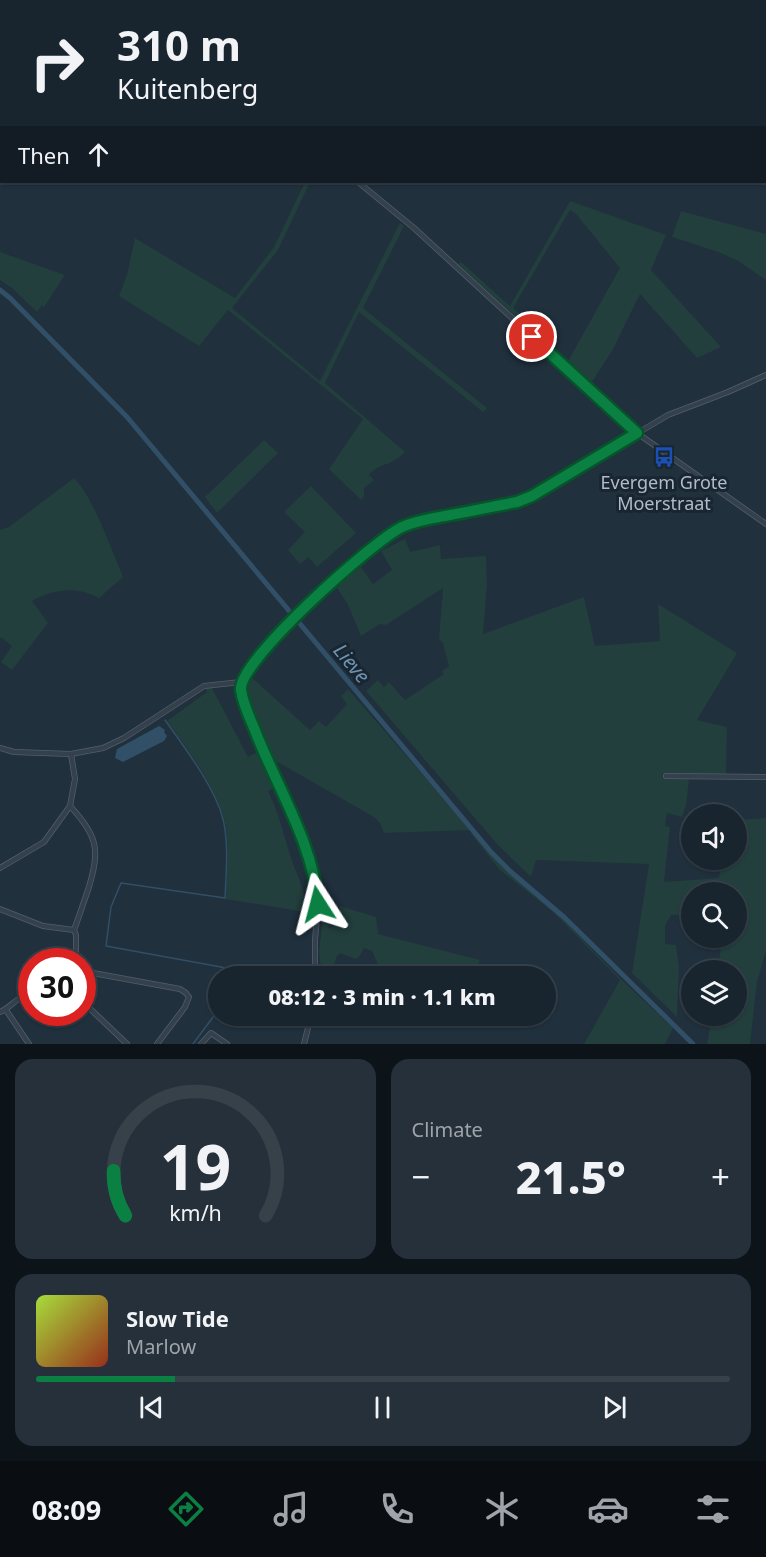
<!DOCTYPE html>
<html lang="en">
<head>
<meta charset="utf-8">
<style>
	body { margin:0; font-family:"Noto Sans",sans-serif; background:#25303a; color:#f1f3f6; height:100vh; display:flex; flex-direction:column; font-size:22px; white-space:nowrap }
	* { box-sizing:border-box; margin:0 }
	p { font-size:20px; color:#9fa4aa }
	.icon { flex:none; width:33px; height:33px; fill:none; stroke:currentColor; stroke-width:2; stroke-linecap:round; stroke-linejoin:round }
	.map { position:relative; height:1044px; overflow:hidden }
	.drawer { display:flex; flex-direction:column; gap:15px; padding:15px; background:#0d1419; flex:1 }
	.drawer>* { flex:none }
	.banner { position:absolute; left:0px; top:0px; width:766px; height:183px; box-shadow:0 2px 4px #0004,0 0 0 2px #36414a; background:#18242e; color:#f1f3f6; overflow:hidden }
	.buttons { position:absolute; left:681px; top:804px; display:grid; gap:12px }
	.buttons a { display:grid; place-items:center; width:66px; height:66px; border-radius:50%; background:#18242e; box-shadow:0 2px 4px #0004,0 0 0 2px #36414a; font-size:30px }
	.speed { position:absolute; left:18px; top:948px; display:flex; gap:12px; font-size:30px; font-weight:700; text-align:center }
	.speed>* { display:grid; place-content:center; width:78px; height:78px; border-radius:50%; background:#18242e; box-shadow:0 2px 4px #0004,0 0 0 2px #36414a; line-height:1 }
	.speed .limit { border:9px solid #d22; background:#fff; color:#111 }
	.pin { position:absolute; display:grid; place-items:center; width:51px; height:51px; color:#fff; margin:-26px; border:3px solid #fff; border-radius:50%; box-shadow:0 2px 6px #0007 }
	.me { position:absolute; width:66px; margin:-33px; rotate:351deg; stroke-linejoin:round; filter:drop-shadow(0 0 4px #0008) }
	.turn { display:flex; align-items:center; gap:21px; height:126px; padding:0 18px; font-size:27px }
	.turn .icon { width:78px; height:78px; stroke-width:2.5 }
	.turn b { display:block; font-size:42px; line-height:51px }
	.then { display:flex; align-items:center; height:57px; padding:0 18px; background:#0003; gap:12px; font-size:22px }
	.big { font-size:45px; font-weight:800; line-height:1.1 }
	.drawer .card { flex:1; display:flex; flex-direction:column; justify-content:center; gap:9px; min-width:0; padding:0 21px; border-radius:18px; background:#25303a }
	.drawer .dial { align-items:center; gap:0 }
	.dial svg { height:156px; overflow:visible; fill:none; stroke:#36414a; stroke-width:7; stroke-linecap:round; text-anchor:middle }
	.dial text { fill:#f1f3f6; stroke:none }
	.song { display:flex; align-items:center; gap:18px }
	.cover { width:72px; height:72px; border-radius:9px; background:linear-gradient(135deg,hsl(80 70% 55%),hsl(10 70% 35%)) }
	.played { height:6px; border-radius:3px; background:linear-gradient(90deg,#0b8043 20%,#36414a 20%) }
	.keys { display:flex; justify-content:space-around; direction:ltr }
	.heat { display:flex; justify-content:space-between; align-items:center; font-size:33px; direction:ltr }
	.drawer .tiles { flex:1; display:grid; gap:15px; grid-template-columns:1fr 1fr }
	.card:last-child { grid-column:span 2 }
	.trip { position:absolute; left:208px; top:966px; width:348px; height:60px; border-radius:30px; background:#18242e; box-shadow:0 2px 4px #0004,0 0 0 2px #36414a; font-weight:800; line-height:60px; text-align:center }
	.menu { display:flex; height:96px; justify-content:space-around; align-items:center; background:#0a0e12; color:#9fa4aa }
	.menu .icon { width:42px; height:42px }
	.menu .on { color:#0b8043 }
	.menu b { font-size:27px; color:#f1f3f6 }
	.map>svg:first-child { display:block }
</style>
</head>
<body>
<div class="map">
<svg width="766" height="1044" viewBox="0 0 766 1044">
	<rect width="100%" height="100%" fill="#20303d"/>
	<g fill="#223e3d">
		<path d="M 305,182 L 310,182 L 278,250 L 232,308 L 320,381 L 400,223 L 404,226 L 363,308 L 487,408 L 483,412 L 359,312 L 325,383 L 405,452 C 391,467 380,462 369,475 L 374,480 L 364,488 L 364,497 L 361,500 L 329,469 L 363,419 L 228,310 L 199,346 L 119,296 L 127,275 L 135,238 L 235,298 L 274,247 Z"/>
		<path d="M 570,201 L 666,235 L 651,270 L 721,347 L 697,358 L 640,294 L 612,351 L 590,385 L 533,333 L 535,331 L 568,361 L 620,268 L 575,213 L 570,210 L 513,308 L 533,325 L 530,330 L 458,264 L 461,262 L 510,306 Z"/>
		<path d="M 681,211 L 766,234 L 766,280 L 738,261 L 721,253 L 672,237 Z"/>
		<path d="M 0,252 L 65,275 L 44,307 L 42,305 L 37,312 L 12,288 L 0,280 Z"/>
		<path d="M 264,440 L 278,453 L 217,513 L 205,497 Z"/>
		<path d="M 74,478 C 92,495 113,553 123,577 L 99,598 C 76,586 55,589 32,601 L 48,623 L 12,670 L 1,662 L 12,646 L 1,637 L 0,639 L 0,530 L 9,527 Z"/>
		<path d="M 311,486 L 356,533 L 317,567 L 308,557 L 300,564 L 288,550 L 305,532 L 284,512 Z"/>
		<path d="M 405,539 L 410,552 L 440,545 L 441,559 L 486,556 L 487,585 L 483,634 L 584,597 L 595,646 L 660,641 L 658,604 L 737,653 L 697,720 L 727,727 L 726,775 L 662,774 L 662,777 L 689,779 L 686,805 L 682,817 L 667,813 L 665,826 L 670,827 L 664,882 L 719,878 L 722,860 L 736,860 L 737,820 L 766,818 L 766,951 L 757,982 L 750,1044 L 707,1044 L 712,1016 L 736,1016 L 736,970 L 718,970 L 722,938 L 736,938 L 736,892 L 692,892 L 691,914 L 671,915 L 665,926 L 665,944 L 676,945 L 679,967 L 677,1017 L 632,973 L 649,864 L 536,860 L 531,877 L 497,844 L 366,691 L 378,680 L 384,687 L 389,682 L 405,700 L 444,674 L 442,671 L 449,666 L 443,643 L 439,639 L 443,588 L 386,625 L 380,624 L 361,636 L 347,603 L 335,585 L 359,564 L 373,584 L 392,570 L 381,551 Z"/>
		<path d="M 250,676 L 310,730 L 319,721 L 326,727 L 347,704 L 341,696 L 348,689 L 471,830 L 384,833 L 380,823 L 374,817 L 272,759 L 246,692 L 246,687 Z"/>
		<path d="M 206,688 L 212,688 L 248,757 L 262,750 L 278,786 L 268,791 C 279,813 284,835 291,858 C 296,874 308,894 305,912 L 226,899 C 226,872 231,841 223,816 C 214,784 186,747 167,721 L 207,692 Z"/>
		<path d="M 473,833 L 509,873 L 551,907 L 621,979 L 673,1028 L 665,1044 L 584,1044 L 620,980 L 553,912 L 500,870 L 471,834 Z"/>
		<path d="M 340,906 L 376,917 L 378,934 L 480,960 L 474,976 L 446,976 L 420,967 L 416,976 L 375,976 L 379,967 L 372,951 L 364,948 L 359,957 L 355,959 L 340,953 L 337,956 L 333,968 L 320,963 L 319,951 L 323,918 L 327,919 L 329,928 L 337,925 Z"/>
	</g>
	<path fill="#314f66" d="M 159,726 L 165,730 L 164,732 L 167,736 L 164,741 L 123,762 L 115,758 L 117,749 Z"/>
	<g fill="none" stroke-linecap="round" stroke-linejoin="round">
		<g stroke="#314f66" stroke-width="1.5">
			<path d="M 165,720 C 184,747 215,787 223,819 C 229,844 226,873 225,898 L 121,883 L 111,907 L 106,946 L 221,967 L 228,969 L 227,976"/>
			<path d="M 193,1044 L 219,1009"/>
		</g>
		<path stroke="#314f66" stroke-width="5" d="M 0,290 L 10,298 L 127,417 L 491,852 L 511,872 L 565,918 L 693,1044"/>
		<g stroke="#525f6a" stroke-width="6">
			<g id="street">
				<path d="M 0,59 L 2,58"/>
				<path d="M 358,182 L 414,228 L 637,433 L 766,524"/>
				<path d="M 0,748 L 14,752 L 71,754 L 103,748 L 124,738 L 204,686 L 241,682"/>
				<path d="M 666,776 L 766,777"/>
				<path d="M 70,806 C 99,837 100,851 88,890 C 83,904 79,917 74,930 L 76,935 L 76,962"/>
				<path d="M 0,868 L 44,842 L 70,806 L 75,779 L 71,754"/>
				<path d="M 0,909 L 43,926 L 74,930"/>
				<path d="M 82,971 L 180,989 L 186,993 L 189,997 L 185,1007 L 157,1044"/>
				<path d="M 315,976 L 315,940 L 318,904 L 315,879 L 293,817 L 259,742 L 244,701 L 241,682 L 250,668 L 329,583 L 388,535 L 412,523 L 517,502 L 532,496 L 668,415 L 728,392 L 766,375"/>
				<path d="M 82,1001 L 127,1044"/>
				<path d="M 6,1010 L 29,1044"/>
				<path d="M 0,1012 C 12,1007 16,997 32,992"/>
				<path d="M 201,1044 L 211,1033 L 227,1044"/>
				<path d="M 304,1044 L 311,1016"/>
			</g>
		</g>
		<use href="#street" stroke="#34414d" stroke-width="4.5"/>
	</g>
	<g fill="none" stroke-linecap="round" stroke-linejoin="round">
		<g stroke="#07532c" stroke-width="15">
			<path id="route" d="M 318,904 C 313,843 278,789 256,733 C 251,720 243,705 241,690 C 237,662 373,541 402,527 C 417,520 434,518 450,515 C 473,511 495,506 517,502 L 532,496 L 637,433 L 532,337"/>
		</g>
		<use href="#route" stroke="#0b8043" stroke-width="10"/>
	</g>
	<defs>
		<g id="bus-bare" transform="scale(1.62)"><path d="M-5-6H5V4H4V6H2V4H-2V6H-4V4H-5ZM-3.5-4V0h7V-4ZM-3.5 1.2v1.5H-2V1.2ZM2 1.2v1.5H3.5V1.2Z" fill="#1a4fb4" stroke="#192631" stroke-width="2.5" paint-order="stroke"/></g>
	</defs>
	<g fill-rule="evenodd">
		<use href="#bus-bare" x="664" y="457"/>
	</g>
	<g text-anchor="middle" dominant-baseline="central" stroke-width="6" stroke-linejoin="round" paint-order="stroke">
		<g font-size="18" fill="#afbcc9" stroke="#192631">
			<text x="664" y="482">Evergem Grote<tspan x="664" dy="21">Moerstraat</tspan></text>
		</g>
		<g font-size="20" font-style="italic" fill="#6c93af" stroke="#192631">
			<text transform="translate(352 663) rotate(50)">Lieve</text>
		</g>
	</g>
</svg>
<div class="buttons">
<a><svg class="icon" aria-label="sound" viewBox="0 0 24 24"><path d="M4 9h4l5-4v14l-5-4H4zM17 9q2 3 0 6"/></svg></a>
<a><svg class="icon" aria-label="search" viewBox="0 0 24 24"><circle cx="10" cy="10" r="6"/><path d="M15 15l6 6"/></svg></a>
<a><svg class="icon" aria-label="layers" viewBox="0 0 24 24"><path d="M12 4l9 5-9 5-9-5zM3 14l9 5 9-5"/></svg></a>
</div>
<div class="speed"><div class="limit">30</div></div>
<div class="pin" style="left:532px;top:337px;background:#d93025"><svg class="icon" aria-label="arrive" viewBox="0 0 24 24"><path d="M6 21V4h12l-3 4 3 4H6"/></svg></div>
<svg class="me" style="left:318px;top:904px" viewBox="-20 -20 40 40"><path d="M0-17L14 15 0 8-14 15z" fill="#0b8043" stroke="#fff" stroke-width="4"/></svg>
<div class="trip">08:12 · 3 min · 1.1 km</div>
<div class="banner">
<div class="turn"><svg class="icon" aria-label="right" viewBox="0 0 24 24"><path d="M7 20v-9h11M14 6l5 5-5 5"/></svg><div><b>310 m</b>Kuitenberg</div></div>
<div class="then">Then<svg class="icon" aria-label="ahead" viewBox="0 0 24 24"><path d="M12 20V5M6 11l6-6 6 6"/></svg></div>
</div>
</div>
<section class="drawer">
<div class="tiles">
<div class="card dial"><svg viewBox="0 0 100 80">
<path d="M14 69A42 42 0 1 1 86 69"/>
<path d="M14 69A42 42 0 0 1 8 46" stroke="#0b8043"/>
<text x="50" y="56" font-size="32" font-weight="700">19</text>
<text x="50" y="72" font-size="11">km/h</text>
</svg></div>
<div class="card"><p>Climate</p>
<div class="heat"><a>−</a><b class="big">21.5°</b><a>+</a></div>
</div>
<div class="card">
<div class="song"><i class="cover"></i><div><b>Slow Tide</b><p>Marlow</p></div></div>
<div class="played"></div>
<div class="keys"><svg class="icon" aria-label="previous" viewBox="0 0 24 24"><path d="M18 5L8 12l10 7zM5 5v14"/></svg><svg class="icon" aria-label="pause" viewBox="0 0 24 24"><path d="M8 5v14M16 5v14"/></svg><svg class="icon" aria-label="next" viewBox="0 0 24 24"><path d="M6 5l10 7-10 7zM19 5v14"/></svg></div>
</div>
</div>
</section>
<nav class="menu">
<b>08:09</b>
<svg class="icon on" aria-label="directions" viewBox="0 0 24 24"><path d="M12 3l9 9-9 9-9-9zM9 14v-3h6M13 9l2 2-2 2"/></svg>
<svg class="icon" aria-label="music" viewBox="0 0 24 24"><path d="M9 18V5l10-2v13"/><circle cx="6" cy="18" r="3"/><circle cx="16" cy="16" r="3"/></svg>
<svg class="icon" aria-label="phone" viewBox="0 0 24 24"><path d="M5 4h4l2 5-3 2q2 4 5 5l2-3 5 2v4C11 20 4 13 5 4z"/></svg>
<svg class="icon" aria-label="climate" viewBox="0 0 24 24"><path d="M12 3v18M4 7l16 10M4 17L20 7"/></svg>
<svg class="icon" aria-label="car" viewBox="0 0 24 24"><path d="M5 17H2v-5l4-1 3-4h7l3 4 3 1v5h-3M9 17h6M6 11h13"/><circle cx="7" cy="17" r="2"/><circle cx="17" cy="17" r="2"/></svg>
<svg class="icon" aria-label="filters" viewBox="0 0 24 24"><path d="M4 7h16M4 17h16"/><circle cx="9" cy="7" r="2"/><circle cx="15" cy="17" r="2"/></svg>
</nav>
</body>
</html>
